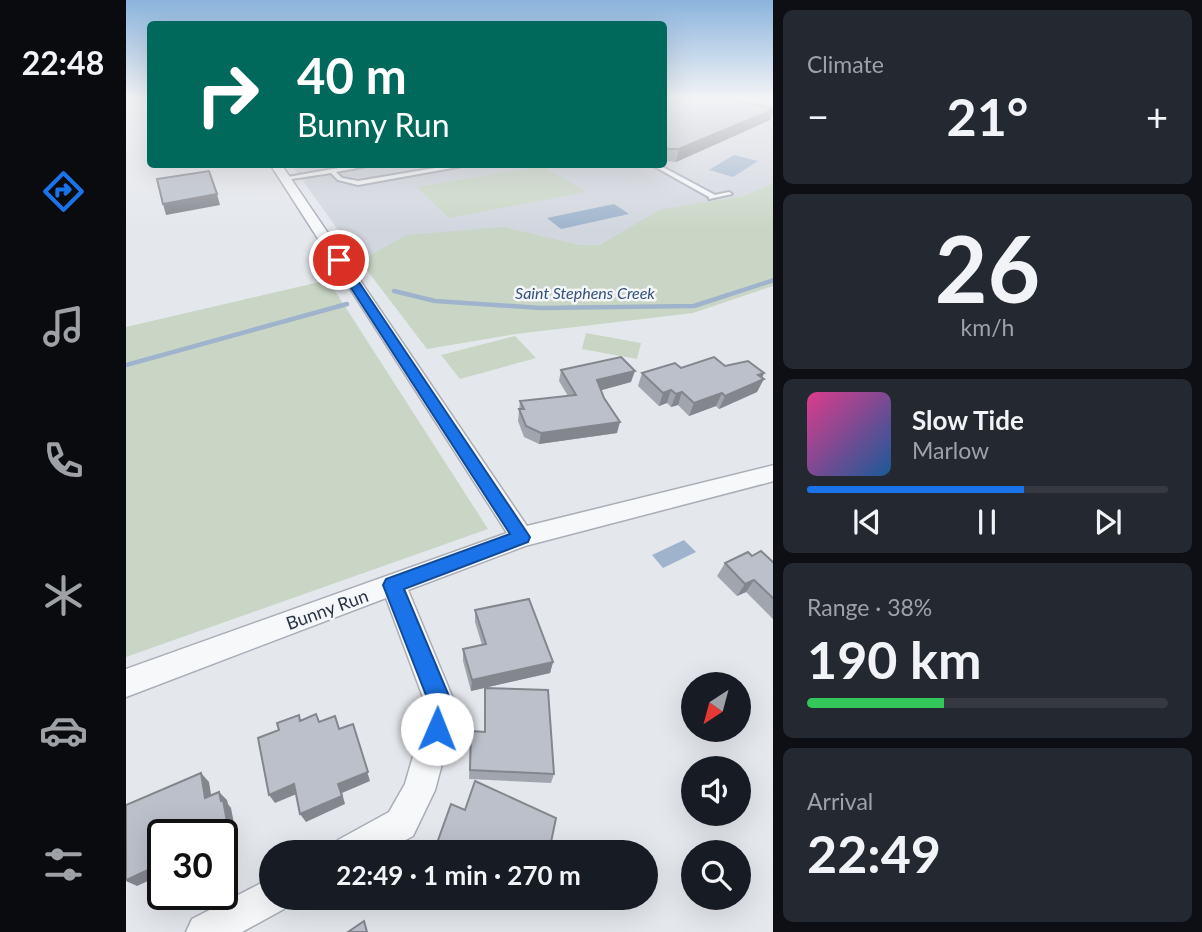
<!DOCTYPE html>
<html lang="en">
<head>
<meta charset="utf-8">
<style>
	body { margin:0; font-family:Lato,sans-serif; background:#242831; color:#f1f3f6; height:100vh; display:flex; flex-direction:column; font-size:26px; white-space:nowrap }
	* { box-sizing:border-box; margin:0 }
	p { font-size:23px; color:#9ea1a6 }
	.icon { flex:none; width:38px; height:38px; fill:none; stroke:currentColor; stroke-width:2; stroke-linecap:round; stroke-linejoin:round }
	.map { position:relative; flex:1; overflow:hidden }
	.drawer { display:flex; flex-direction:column; gap:10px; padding:10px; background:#0d0f14; width:429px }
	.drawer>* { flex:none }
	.guide { position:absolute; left:21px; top:21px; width:520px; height:147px; border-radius:7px; box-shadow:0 7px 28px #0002; background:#00695c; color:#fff; overflow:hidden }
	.needle { width:46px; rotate:216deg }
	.buttons { position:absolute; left:555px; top:672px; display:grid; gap:14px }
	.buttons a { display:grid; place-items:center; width:70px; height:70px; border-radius:50%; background:#171b24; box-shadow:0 7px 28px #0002; font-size:35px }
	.speed { position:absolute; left:21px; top:819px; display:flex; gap:14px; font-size:35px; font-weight:700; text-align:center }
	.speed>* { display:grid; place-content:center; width:91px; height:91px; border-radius:50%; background:#171b24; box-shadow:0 7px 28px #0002; line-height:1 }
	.speed .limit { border:4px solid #111; border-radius:10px; background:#fff; color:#111 }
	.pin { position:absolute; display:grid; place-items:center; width:60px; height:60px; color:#fff; margin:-30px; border:4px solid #fff; border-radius:50%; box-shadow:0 2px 7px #0007 }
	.me { position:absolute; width:77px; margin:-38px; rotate:1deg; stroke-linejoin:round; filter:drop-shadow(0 0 5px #0008) }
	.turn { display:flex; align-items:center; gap:24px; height:147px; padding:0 35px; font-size:32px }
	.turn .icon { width:91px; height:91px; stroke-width:2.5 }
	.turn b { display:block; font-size:49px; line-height:60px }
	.big { font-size:52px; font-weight:700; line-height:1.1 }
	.drawer .tile { flex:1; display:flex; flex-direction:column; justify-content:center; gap:10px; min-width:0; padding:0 24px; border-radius:10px; background:#242831 }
	.drawer .dial { align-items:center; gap:0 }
	.dial b { font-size:91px; line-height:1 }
	.song { display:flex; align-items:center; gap:21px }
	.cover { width:84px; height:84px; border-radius:10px; background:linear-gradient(135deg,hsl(330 70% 55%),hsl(210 70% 35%)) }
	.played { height:7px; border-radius:4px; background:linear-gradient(90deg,#1a73e8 60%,#363941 60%) }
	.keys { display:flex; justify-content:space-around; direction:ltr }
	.heat { display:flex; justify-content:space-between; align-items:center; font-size:38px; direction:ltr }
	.charge { height:10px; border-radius:5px; background:linear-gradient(90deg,#34c759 38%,#363941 0) }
	.trip { position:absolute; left:133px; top:840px; width:399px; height:70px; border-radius:35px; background:#171b24; box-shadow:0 7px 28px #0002; font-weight:700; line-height:70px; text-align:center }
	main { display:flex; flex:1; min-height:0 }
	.menu { display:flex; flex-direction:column; width:126px; justify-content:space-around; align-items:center; background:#090b0e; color:#9ea1a6 }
	.menu .icon { width:49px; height:49px }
	.menu .current { color:#1a73e8 }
	.menu b { font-size:32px; color:#f1f3f6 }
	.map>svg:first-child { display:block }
</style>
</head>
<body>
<main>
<nav class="menu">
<b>22:48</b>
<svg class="icon current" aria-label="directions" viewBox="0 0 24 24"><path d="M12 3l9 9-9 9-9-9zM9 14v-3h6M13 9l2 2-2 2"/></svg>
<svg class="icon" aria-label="music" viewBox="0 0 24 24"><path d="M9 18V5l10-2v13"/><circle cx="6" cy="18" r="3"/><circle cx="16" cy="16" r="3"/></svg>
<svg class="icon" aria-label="phone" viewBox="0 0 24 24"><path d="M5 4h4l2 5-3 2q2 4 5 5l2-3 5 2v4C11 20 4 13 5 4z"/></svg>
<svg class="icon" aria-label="climate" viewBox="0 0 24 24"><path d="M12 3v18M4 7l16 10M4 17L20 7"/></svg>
<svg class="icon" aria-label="car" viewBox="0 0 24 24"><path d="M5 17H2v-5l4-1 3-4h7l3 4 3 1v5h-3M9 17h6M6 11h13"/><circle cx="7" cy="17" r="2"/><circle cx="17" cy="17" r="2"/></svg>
<svg class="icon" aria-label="filters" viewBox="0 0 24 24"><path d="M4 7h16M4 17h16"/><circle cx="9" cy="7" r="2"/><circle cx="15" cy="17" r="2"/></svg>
</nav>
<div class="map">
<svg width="648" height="932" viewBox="0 0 648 932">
	<rect width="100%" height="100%" fill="#e4e7ec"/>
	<path fill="#d2d6de" d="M 537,99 L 647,99 L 647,185 L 617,196 L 561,206 L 474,245 L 234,261 L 166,165 L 537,164 Z"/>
	<g fill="#c9d6c5">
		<path d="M 418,166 L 459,192 L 323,218 L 291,187 Z"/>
		<path d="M 647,184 L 647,286 L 567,313 L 390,334 L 301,349 L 234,261 L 281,235 L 378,227 L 453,245 L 474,245 L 533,210 L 617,196 Z"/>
		<path d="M 202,280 L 362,529 L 0,657 L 0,327 Z"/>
		<path d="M 460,333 L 515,343 L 511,359 L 456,349 Z"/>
		<path d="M 389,336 L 410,358 L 334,379 L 315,355 Z"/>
	</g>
	<g fill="#9fb4cc">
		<path d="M 608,155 L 632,161 L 607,177 L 583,170 Z"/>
		<path d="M 488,204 L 503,214 L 435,229 L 421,218 Z"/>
		<path d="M 558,540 L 570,552 L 537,568 L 526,555 Z"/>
	</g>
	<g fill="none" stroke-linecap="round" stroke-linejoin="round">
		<g stroke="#9fb4cc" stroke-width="4.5">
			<path d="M 268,291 L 309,301 L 415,308 L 568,306 L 648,280"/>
			<path d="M 0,365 L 221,304"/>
		</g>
		<g stroke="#a9aeb7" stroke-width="4">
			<g id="service">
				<path d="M 236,164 L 252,164 L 210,172 L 216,178 L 232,181 L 333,164 L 348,164 L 232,185 L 212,180 L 205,173 L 159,180 L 156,178 Z"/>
				<path d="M 524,164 L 531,164 L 589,195 L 603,192 L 606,194 L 583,199 L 583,197 Z"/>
			</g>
		</g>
		<g stroke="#a9aeb7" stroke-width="3">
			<g id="minor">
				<path d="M 144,164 L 155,164 L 401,526 L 648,465 L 648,481 L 399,546 L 282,590 L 331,708 L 309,790 L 287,836 L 257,852 L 207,852 L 212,840 L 263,812 L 279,784 L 301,708 L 260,598 L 0,697 L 0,669 L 381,533 Z"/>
				<path d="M 145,878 L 145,898 L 162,898 L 158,909 L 116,932 L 60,932 L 66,919 Z"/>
			</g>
		</g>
		<use href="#service" fill="#f7f8fa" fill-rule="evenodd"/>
		<use href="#minor" fill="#f7f8fa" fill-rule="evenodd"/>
	</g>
	<g fill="#a1a5ae">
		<path d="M 537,99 L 648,109 L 648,111 L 644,120 L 550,162 L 539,161 L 537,161 Z"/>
		<path d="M 555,368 L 636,378 L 631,392 L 593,409 L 590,406 L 563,416 L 552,405 L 545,407 L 541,403 L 533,406 L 512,386 L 516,373 Z"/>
		<path d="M 435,370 L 505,382 L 475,390 L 491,433 L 413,444 L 398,437 L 392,421 L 394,401 L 442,396 L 433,381 Z"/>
		<path d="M 626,556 L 648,563 L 648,620 L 620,592 L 611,596 L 591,576 L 599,563 Z"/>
		<path d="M 349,610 L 427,662 L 424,673 L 345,691 L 337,661 L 337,649 L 356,645 L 349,622 Z"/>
		<path d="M 359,688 L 428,774 L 425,783 L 343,779 L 344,741 L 358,732 Z"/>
		<path d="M 310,846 L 423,852 L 310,852 Z"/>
		<path d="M 351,898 L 364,898 L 362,903 Z"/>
	</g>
	<g fill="#83868d">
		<path d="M 538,99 L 562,99 L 537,107 Z"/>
		<path d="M 648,109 L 644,120 L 550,162 L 553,149 Z"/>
		<path d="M 91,194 L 94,205 L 40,215 L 37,204 Z"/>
		<path d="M 509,371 L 505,382 L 469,392 L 471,380 Z"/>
		<path d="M 638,373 L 635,381 L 638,379 L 631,392 L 593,409 L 599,396 L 632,375 Z"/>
		<path d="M 545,390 L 541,403 L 533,406 L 537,393 Z"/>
		<path d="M 556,392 L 552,405 L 545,407 L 550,394 Z"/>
		<path d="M 596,393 L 590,406 L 563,416 L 568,403 Z"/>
		<path d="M 494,422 L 491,433 L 413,444 L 415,433 Z"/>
		<path d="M 628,580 L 620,592 L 611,596 L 619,584 Z"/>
		<path d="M 427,662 L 424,673 L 345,691 L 346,680 Z"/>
		<path d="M 227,724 L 244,781 L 216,793 L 219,804 L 180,822 L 174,814 L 212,784 Z"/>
		<path d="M 75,773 L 83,782 L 87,806 L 79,798 Z"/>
		<path d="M 168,784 L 173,793 L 149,803 L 143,795 Z"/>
		<path d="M 93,792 L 101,800 L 102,804 L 105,808 L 111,839 L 96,846 L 95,801 Z"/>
		<path d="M 37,863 L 37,874 L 11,886 L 0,881 L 0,880 Z"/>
	</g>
	<g fill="#bbc0ca" stroke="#83868d" stroke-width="2">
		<path d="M 537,99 L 538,99 L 538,104 L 554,99 L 608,99 L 648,109 L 553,149 L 542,149 L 537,147 Z"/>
		<path d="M 83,171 L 91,194 L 37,204 L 31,179 Z"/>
		<path d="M 495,357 L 509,371 L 471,380 L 478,398 L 494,422 L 415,433 L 400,426 L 393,409 L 398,409 L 394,401 L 450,395 L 435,370 Z"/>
		<path d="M 588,357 L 599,366 L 622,361 L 638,373 L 632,375 L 638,379 L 599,396 L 596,393 L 568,403 L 556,392 L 550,394 L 545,390 L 537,393 L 516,373 L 549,363 L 555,368 Z"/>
		<path d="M 635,551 L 648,563 L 648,599 L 628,580 L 619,584 L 599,563 L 622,552 L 626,556 Z"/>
		<path d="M 403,599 L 427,662 L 346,680 L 337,649 L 360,644 L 349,610 Z"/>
		<path d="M 359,688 L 422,690 L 428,774 L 344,770 L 345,731 L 359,732 Z"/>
		<path d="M 190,714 L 193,722 L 209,716 L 213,729 L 227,724 L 242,772 L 212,784 L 216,796 L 174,814 L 168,784 L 143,795 L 132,738 L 153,730 L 151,723 L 173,715 L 174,721 Z"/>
		<path d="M 75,773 L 79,798 L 93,792 L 95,801 L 97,800 L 103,832 L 96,835 L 37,835 L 37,863 L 0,880 L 0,805 Z"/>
		<path d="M 349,781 L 430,818 L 423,852 L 323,852 L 310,846 L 325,804 L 339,810 Z"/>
		<path d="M 238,921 L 241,932 L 222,932 Z"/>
	</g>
	<linearGradient id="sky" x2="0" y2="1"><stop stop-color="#8bb4dd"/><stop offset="0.43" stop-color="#f3f4f6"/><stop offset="1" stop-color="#f3f4f6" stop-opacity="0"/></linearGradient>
	<rect width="648" height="229" fill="url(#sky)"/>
	<path fill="#1a73e8" stroke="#114b97" stroke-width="2" d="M 209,257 L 216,257 L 404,537 L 402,542 L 278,589 L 328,708 L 319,737 L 311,740 L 303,737 L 299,729 L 305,708 L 257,585 L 260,579 L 384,534 L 207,260 Z"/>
	<g text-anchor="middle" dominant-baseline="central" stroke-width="5" stroke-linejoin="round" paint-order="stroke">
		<g font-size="16" font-style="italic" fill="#34527a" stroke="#f4f6f9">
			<text x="459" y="292">Saint Stephens Creek</text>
		</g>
		<g font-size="18" fill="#2b3445" stroke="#f4f6f9">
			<text transform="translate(201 609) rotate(-20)">Bunny Run</text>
		</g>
	</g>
</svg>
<div class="buttons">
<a><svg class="needle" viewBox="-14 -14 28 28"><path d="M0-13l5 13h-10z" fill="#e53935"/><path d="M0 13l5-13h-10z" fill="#9ea1a6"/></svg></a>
<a><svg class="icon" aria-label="sound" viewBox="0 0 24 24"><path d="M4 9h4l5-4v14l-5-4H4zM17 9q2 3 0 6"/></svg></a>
<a><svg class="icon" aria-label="search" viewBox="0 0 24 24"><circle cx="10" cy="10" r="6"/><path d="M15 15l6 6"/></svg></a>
</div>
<div class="speed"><div class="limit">30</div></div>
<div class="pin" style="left:213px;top:260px;background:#d93025"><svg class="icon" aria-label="arrive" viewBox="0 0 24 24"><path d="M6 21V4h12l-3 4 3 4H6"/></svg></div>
<svg class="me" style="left:311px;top:729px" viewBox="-20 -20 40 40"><circle r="19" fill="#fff"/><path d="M0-13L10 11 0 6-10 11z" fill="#1a73e8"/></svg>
<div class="trip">22:49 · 1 min · 270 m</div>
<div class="guide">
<div class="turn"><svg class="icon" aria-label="right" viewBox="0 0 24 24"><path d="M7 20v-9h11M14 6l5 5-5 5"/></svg><div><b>40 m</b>Bunny Run</div></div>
</div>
</div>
<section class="drawer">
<div class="tile"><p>Climate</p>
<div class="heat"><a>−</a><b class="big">21°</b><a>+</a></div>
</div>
<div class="tile dial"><b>26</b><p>km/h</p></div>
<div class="tile">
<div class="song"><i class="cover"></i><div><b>Slow Tide</b><p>Marlow</p></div></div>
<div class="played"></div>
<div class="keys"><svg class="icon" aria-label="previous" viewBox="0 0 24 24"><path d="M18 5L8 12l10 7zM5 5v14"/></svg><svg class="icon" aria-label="pause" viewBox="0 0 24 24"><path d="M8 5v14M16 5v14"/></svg><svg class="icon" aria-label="next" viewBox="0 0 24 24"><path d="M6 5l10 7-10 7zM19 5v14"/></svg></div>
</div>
<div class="tile"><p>Range · 38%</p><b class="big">190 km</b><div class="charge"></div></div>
<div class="tile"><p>Arrival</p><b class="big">22:49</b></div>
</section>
</main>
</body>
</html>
